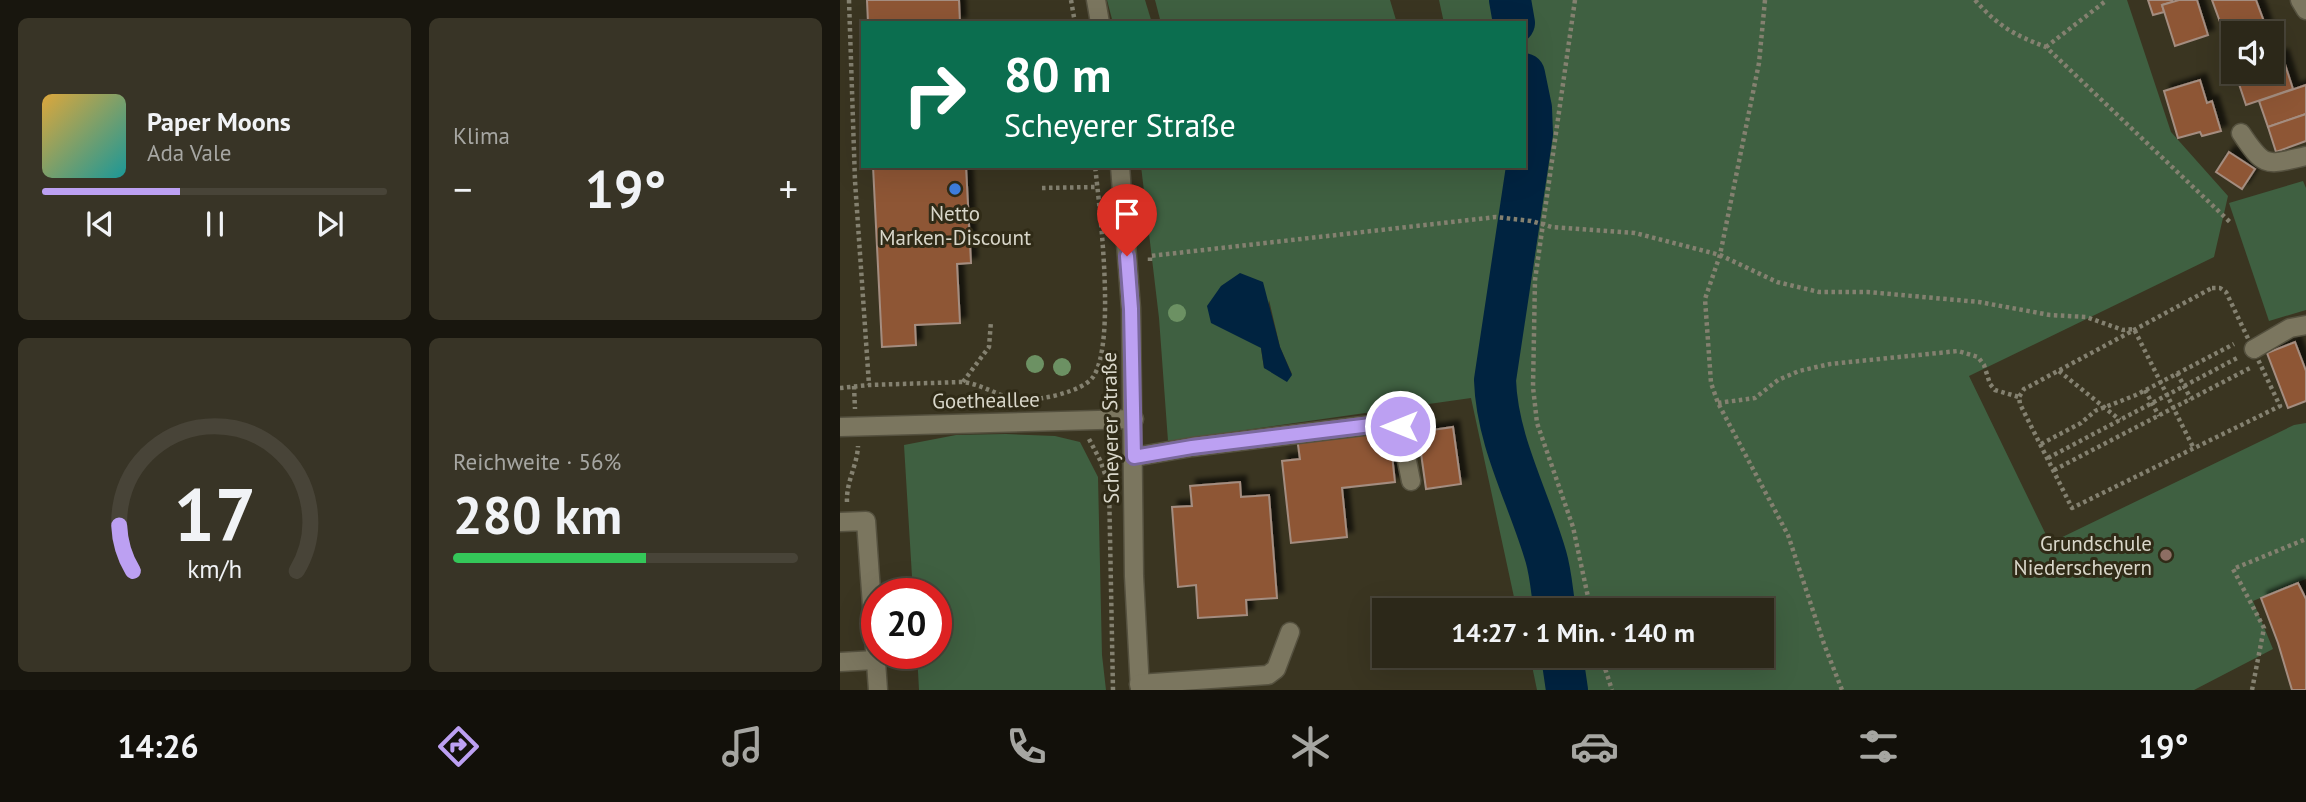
<!DOCTYPE html>
<html lang="de">
<head>
<meta charset="utf-8">
<style>
	body { margin:0; font-family:"PT Sans",sans-serif; background:#383426; color:#f1f3f6; height:100vh; display:flex; flex-direction:column; font-size:26px; white-space:nowrap }
	* { box-sizing:border-box; margin:0 }
	p { font-size:23px; color:#a6a6a2 }
	.icon { flex:none; width:38px; height:38px; fill:none; stroke:currentColor; stroke-width:2; stroke-linecap:round; stroke-linejoin:round }
	.map { position:relative; flex:1; overflow:hidden }
	.side { display:flex; flex-direction:column; gap:18px; padding:18px; background:#18160e; width:840px }
	.side>* { flex:none }
	.hud { position:absolute; left:21px; top:21px; width:665px; height:147px; border-radius:0px; box-shadow:0 7px 28px #0002,0 0 0 2px #484438; background:#0b6e4f; color:#fff; overflow:hidden }
	.buttons { position:absolute; left:1381px; top:21px; display:grid; gap:14px }
	.buttons a { display:grid; place-items:center; width:63px; height:63px; border-radius:0px; background:#2c2819; box-shadow:0 7px 28px #0002,0 0 0 2px #484438; font-size:35px }
	.speed { position:absolute; left:21px; top:578px; display:flex; gap:14px; font-size:35px; font-weight:700; text-align:center }
	.speed>* { display:grid; place-content:center; width:91px; height:91px; border-radius:50%; background:#2c2819; box-shadow:0 7px 28px #0002,0 0 0 2px #484438; line-height:1 }
	.speed .limit { border:10px solid #d22; background:#fff; color:#111 }
	.pin { position:absolute; display:grid; place-items:center; width:60px; height:60px; color:#fff; margin:-72px -30px; border-radius:50% 50% 50% 0; rotate:-45deg; box-shadow:0 0 7px #0007 }
	.pin .icon { rotate:45deg }
	.me { position:absolute; width:77px; margin:-38px; rotate:270deg; stroke-linejoin:round; filter:drop-shadow(0 0 5px #0008) }
	.turn { display:flex; align-items:center; gap:24px; height:147px; padding:0 28px; font-size:32px }
	.turn .icon { width:91px; height:91px; stroke-width:2.5 }
	.turn b { display:block; font-size:49px; line-height:60px }
	.big { font-size:52px; font-weight:600; line-height:1.1 }
	.side .tile { flex:1; display:flex; flex-direction:column; justify-content:center; gap:10px; min-width:0; padding:0 24px; border-radius:10px; background:#383426 }
	.side .dial { align-items:center; gap:0 }
	.dial svg { height:182px; overflow:visible; fill:none; stroke:#484438; stroke-width:7; stroke-linecap:round; text-anchor:middle }
	.dial text { fill:#f1f3f6; stroke:none }
	.song { display:flex; align-items:center; gap:21px }
	.cover { width:84px; height:84px; border-radius:10px; background:linear-gradient(135deg,hsl(40 70% 55%),hsl(180 70% 35%)) }
	.played { height:7px; border-radius:4px; background:linear-gradient(90deg,#bca0f2 40%,#484438 40%) }
	.keys { display:flex; justify-content:space-around; direction:ltr }
	.heat { display:flex; justify-content:space-between; align-items:center; font-size:38px; direction:ltr }
	.charge { height:10px; border-radius:5px; background:linear-gradient(90deg,#34c759 56%,#484438 0) }
	.side .tiles { flex:1; display:grid; gap:18px; grid-template-columns:repeat(2,1fr) }
	.trip { position:absolute; left:532px; top:598px; width:402px; height:70px; border-radius:0px; background:#2c2819; box-shadow:0 7px 28px #0002,0 0 0 2px #484438; font-weight:600; line-height:70px; text-align:center }
	.tab-bar { display:flex; height:112px; justify-content:space-around; align-items:center; background:#12100a; color:#a6a6a2 }
	.tab-bar .icon { width:49px; height:49px }
	.tab-bar .on { color:#bca0f2 }
	.tab-bar b { font-size:32px; color:#f1f3f6 }
	main { display:flex; flex:1; min-height:0 }
	.map>svg:first-child { display:block }
</style>
</head>
<body>
<main>
<section class="side">
<div class="tiles">
<div class="tile">
<div class="song"><i class="cover"></i><div><b>Paper Moons</b><p>Ada Vale</p></div></div>
<div class="played"></div>
<div class="keys"><svg class="icon" aria-label="previous" viewBox="0 0 24 24"><path d="M18 5L8 12l10 7zM5 5v14"/></svg><svg class="icon" aria-label="pause" viewBox="0 0 24 24"><path d="M8 5v14M16 5v14"/></svg><svg class="icon" aria-label="next" viewBox="0 0 24 24"><path d="M6 5l10 7-10 7zM19 5v14"/></svg></div>
</div>
<div class="tile"><p>Klima</p>
<div class="heat"><a>−</a><b class="big">19°</b><a>+</a></div>
</div>
<div class="tile dial"><svg viewBox="0 0 100 80">
<path d="M14 69A42 42 0 1 1 86 69"/>
<path d="M14 69A42 42 0 0 1 8 49" stroke="#bca0f2"/>
<text x="50" y="56" font-size="32" font-weight="700">17</text>
<text x="50" y="72" font-size="11">km/h</text>
</svg></div>
<div class="tile"><p>Reichweite · 56%</p><b class="big">280 km</b><div class="charge"></div></div>
</div>
</section>
<div class="map">
<svg width="1466" height="690" viewBox="0 0 1466 690">
	<defs>
		<filter id="shadow"><feDropShadow dx="6" dy="-6" stdDeviation="2" flood-color="#0009"/></filter>
	</defs>
	<rect width="100%" height="100%" fill="#3a3521"/>
	<g fill="#3f6041" fill-rule="evenodd">
		<path d="M 267,0 L 305,0 L 312,23 L 273,23 Z"/>
		<path d="M 315,0 L 550,0 L 556,20 L 545,23 L 321,23 Z"/>
		<path d="M 599,0 L 1287,0 L 1331,132 L 1388,196 L 1374,257 L 1129,376 L 1210,543 L 1454,425 L 1466,423 L 1466,579 L 1413,601 L 1433,649 L 1354,690 L 697,690 L 690,656 L 922,656 L 922,611 L 677,611 L 631,398 L 328,441 L 319,318 L 301,166 L 684,166 L 684,23 L 604,23 ZM 429,300 L 440,347 L 452,374 L 424,368 L 421,349 Z"/>
		<path d="M 1463,181 L 1466,188 L 1466,310 L 1429,321 L 1389,203 Z"/>
		<path d="M 166,434 L 215,436 L 240,442 L 258,477 L 262,655 L 266,690 L 79,690 L 77,653 L 96,653 L 96,593 L 73,593 L 64,445 L 116,435 Z"/>
	</g>
	<path fill="#002340" d="M 400,273 L 423,282 L 440,347 L 452,375 L 447,382 L 424,368 L 421,348 L 371,323 L 367,306 L 381,286 Z"/>
	<g fill="none" stroke-linecap="round" stroke-linejoin="round">
		<g stroke="#002340" stroke-width="42">
			<path d="M 670,0 L 674,23"/>
			<path d="M 684,74 L 691,108 L 692,134 L 655,380 C 657,442 689,498 706,557 C 711,574 712,593 715,611"/>
			<path d="M 722,656 L 727,690"/>
		</g>
	</g>
	<g fill="#8e5735" stroke="#a48d80" stroke-width="2" filter="url(#shadow)">
		<path d="M 27,0 L 119,0 L 120,23 L 28,23 Z"/>
		<path d="M 1308,0 L 1332,0 L 1333,2 L 1322,5 L 1324,12 L 1313,15 Z"/>
		<path d="M 1339,0 L 1357,0 L 1368,35 L 1335,46 L 1322,5 Z"/>
		<path d="M 1372,0 L 1416,0 L 1426,27 L 1409,33 L 1393,33 L 1393,39 L 1387,41 Z"/>
		<path d="M 1442,55 L 1453,89 L 1406,105 L 1395,72 L 1432,72 L 1432,59 Z"/>
		<path d="M 1360,80 L 1367,103 L 1372,101 L 1381,131 L 1362,136 L 1360,132 L 1338,138 L 1324,91 Z"/>
		<path d="M 1466,85 L 1466,114 L 1428,127 L 1419,101 Z"/>
		<path d="M 1466,114 L 1466,141 L 1436,152 L 1428,127 Z"/>
		<path d="M 1389,152 L 1415,169 L 1402,189 L 1376,172 Z"/>
		<path d="M 33,166 L 126,166 L 131,263 L 117,264 L 120,323 L 75,325 L 76,345 L 42,347 Z"/>
		<path d="M 1455,342 L 1466,371 L 1466,401 L 1448,408 L 1427,353 Z"/>
		<path d="M 613,427 L 621,484 L 586,489 L 578,432 Z"/>
		<path d="M 549,428 L 555,482 L 502,488 L 507,537 L 451,543 L 442,461 L 460,459 L 457,438 Z"/>
		<path d="M 400,482 L 401,497 L 429,495 L 437,598 L 406,600 L 407,615 L 358,618 L 356,585 L 338,587 L 332,507 L 352,506 L 350,486 Z"/>
		<path d="M 1458,583 L 1466,599 L 1466,690 L 1452,690 L 1438,643 L 1421,598 Z"/>
	</g>
	<g fill="none" stroke-linecap="round" stroke-linejoin="round">
		<g stroke="#55513f" stroke-width="21">
			<g id="minor">
				<path d="M 256,0 L 260,23"/>
				<path d="M 1460,0 L 1466,10"/>
				<path d="M 1401,133 C 1425,169 1426,165 1466,156"/>
				<path d="M 280,166 L 291,309 L 294,576 L 300,690"/>
				<path d="M 1414,349 L 1450,328 L 1466,325"/>
				<path d="M 0,427 L 294,419"/>
				<path d="M 294,457 L 352,447 L 547,423 L 560,426 L 571,481"/>
				<path d="M 0,522 L 26,521 L 38,690"/>
				<path d="M 0,662 L 35,660"/>
				<path d="M 299,684 L 428,675 L 436,669 L 450,632"/>
			</g>
		</g>
		<g stroke="#848170" stroke-width="4.5" stroke-dasharray="3.5 3.5" stroke-linecap="butt">
			<path d="M 9,0 L 15,181 L 29,385"/>
			<path d="M 231,0 L 235,23"/>
			<path d="M 735,0 L 695,280 L 693,387 L 697,423 L 733,527 L 751,611"/>
			<path d="M 925,0 L 919,63 L 880,255 L 865,299 L 871,383 L 878,403 L 948,535 L 984,644 L 1002,690"/>
			<path d="M 1135,0 C 1158,26 1174,35 1206,47 L 1391,223"/>
			<path d="M 1206,47 L 1267,0"/>
			<path d="M 202,188 L 257,187"/>
			<path d="M 310,261 L 310,256 L 656,217 L 691,221 L 712,227 L 795,233 L 880,255 L 937,282 L 979,292 L 1028,292 L 1139,302 L 1210,315 L 1246,317 L 1283,330 L 1294,329 L 1354,449"/>
			<path d="M 1372,288 L 1380,288 L 1386,292 L 1440,406 L 1232,508 L 1180,404 L 1179,397 L 1184,389 L 1190,386 Z"/>
			<path d="M 1219,371 L 1280,420"/>
			<path d="M 1337,373 L 1351,399"/>
			<path d="M 123,382 L 149,347 L 151,321"/>
			<path d="M 14,386 L 15,409"/>
			<path d="M 0,388 L 29,385 L 122,382 C 144,384 161,399 183,400 C 201,400 242,392 253,377 C 276,344 260,210 255,166"/>
			<path d="M 1305,390 L 1319,416"/>
			<path d="M 878,403 L 915,398 L 938,380 L 959,371 L 990,364 L 1118,351 L 1138,357 L 1144,365 L 1150,384 L 1155,390 L 1179,397"/>
			<path d="M 249,439 L 260,460 L 269,485 L 273,690"/>
			<path d="M 1201,444 L 1241,423 L 1255,411 L 1296,395 L 1394,344"/>
			<path d="M 1208,458 L 1399,357"/>
			<path d="M 1214,470 L 1410,368"/>
			<path d="M 7,502 C 6,482 17,466 18,446"/>
			<path d="M 761,656 L 772,690"/>
			<path d="M 1412,690 L 1424,628 L 1393,569 L 1466,539"/>
		</g>
		<use href="#minor" stroke="#7b765f" stroke-width="18"/>
	</g>
	<g fill="#6c9163">
		<circle cx="337" cy="313" r="9"/>
		<circle cx="195" cy="364" r="9"/>
		<circle cx="222" cy="367" r="9"/>
	</g>
	<g fill="none" stroke-linecap="round" stroke-linejoin="round">
		<g stroke="#7a689d" stroke-width="18">
			<path id="route" d="M 287,256 L 291,309 L 294,457 L 352,447 L 547,423 L 560,426"/>
		</g>
		<use href="#route" stroke="#bca0f2" stroke-width="12"/>
	</g>
	<circle fill="#3f7fe0" stroke="#302b17" stroke-width="2.5" cx="115" cy="189" r="7"/>
	<circle fill="#8d6e63" stroke="#302b17" stroke-width="2.5" cx="1326" cy="555" r="7"/>
	<g text-anchor="middle" dominant-baseline="central" stroke-width="6" stroke-linejoin="round" paint-order="stroke">
		<g font-size="21" fill="#d9d7ca" stroke="#302b17">
			<text x="115" y="213">Netto<tspan x="115" dy="24">Marken-Discount</tspan></text>
			<text x="1312" y="543" text-anchor="end">Grundschule<tspan x="1312" dy="24">Niederscheyern</tspan></text>
		</g>
		<g font-size="21" fill="#d9d7ca" stroke="#302b17">
			<text transform="translate(146 400) rotate(-1)">Goetheallee</text>
			<text transform="translate(270 428) rotate(-91)">Scheyerer Straße</text>
		</g>
	</g>
</svg>
<div class="buttons">
<a><svg class="icon" aria-label="sound" viewBox="0 0 24 24"><path d="M4 9h4l5-4v14l-5-4H4zM17 9q2 3 0 6"/></svg></a>
</div>
<div class="speed"><div class="limit">20</div></div>
<div class="pin" style="left:287px;top:256px;background:#d93025"><svg class="icon" aria-label="arrive" viewBox="0 0 24 24"><path d="M6 21V4h12l-3 4 3 4H6"/></svg></div>
<svg class="me" style="left:560px;top:426px" viewBox="-20 -20 40 40"><circle r="17" fill="#bca0f2" stroke="#fff" stroke-width="3"/><path d="M0-11L8 9 0 5-8 9z" fill="#fff"/></svg>
<div class="trip">14:27 · 1 Min. · 140 m</div>
<div class="hud">
<div class="turn"><svg class="icon" aria-label="right" viewBox="0 0 24 24"><path d="M7 20v-9h11M14 6l5 5-5 5"/></svg><div><b>80 m</b>Scheyerer Straße</div></div>
</div>
</div>
</main>
<nav class="tab-bar">
<b>14:26</b>
<svg class="icon on" aria-label="directions" viewBox="0 0 24 24"><path d="M12 3l9 9-9 9-9-9zM9 14v-3h6M13 9l2 2-2 2"/></svg>
<svg class="icon" aria-label="music" viewBox="0 0 24 24"><path d="M9 18V5l10-2v13"/><circle cx="6" cy="18" r="3"/><circle cx="16" cy="16" r="3"/></svg>
<svg class="icon" aria-label="phone" viewBox="0 0 24 24"><path d="M5 4h4l2 5-3 2q2 4 5 5l2-3 5 2v4C11 20 4 13 5 4z"/></svg>
<svg class="icon" aria-label="climate" viewBox="0 0 24 24"><path d="M12 3v18M4 7l16 10M4 17L20 7"/></svg>
<svg class="icon" aria-label="car" viewBox="0 0 24 24"><path d="M5 17H2v-5l4-1 3-4h7l3 4 3 1v5h-3M9 17h6M6 11h13"/><circle cx="7" cy="17" r="2"/><circle cx="17" cy="17" r="2"/></svg>
<svg class="icon" aria-label="filters" viewBox="0 0 24 24"><path d="M4 7h16M4 17h16"/><circle cx="9" cy="7" r="2"/><circle cx="15" cy="17" r="2"/></svg>
<b>19°</b>
</nav>
</body>
</html>
